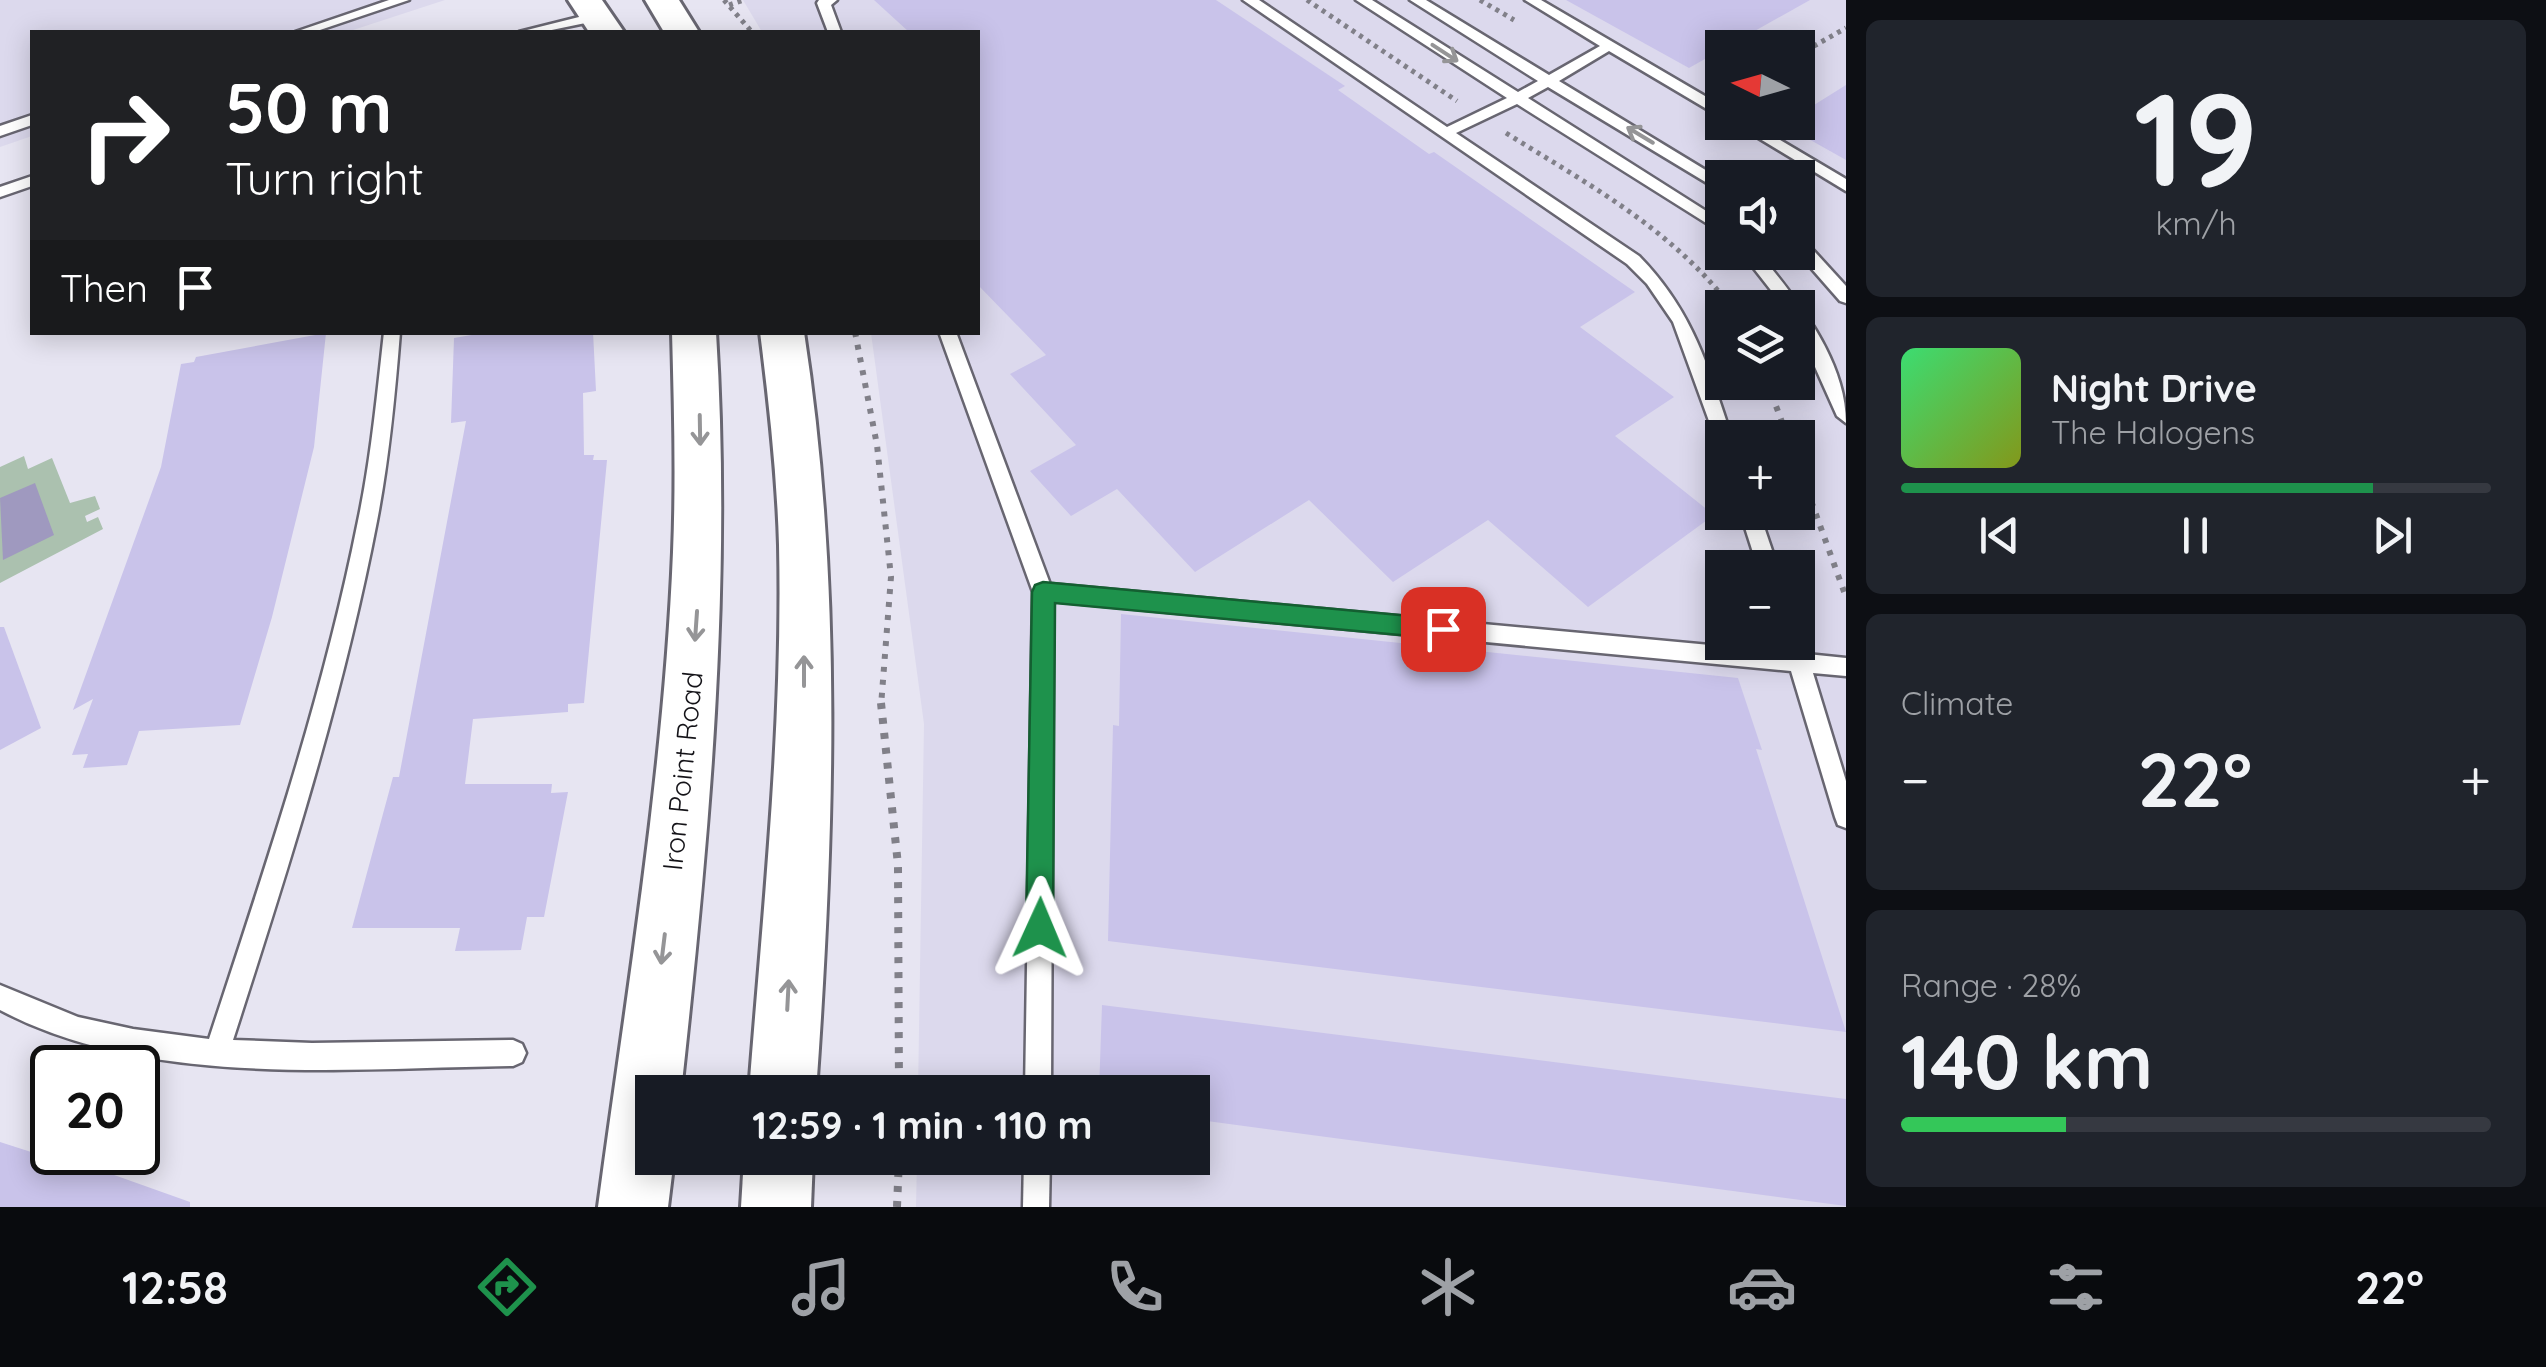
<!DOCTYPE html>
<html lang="en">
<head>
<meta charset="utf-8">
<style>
	body { margin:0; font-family:Quicksand,sans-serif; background:#20242c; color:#f1f3f6; height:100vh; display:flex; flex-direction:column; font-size:38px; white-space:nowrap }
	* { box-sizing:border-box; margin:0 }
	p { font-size:32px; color:#9ea1a6 }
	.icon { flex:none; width:55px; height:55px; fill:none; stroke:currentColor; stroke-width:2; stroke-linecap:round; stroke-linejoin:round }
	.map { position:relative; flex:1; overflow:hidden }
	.side { display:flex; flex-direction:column; gap:20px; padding:20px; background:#0d0f14; width:700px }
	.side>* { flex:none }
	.hud { position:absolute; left:30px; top:30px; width:950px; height:305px; border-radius:0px; box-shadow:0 5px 25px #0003; background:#202124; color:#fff; overflow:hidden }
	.needle { width:65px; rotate:275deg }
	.controls { position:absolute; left:1705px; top:30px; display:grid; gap:20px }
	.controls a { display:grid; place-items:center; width:110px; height:110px; border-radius:0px; background:#171b24; box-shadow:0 5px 25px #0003; font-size:50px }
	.speed { position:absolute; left:30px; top:1045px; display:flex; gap:20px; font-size:50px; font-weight:700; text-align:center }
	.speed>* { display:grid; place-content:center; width:130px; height:130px; border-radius:50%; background:#171b24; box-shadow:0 5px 25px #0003; line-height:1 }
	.speed .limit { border:5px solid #111; border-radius:15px; background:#fff; color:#111 }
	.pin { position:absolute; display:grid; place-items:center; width:85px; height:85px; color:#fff; margin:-42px; border-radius:20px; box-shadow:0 5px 15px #0006 }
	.me { position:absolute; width:110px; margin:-55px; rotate:1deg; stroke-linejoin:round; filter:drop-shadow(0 0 8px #0008) }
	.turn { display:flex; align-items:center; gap:35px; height:210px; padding:0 30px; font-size:45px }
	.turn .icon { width:130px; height:130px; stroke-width:2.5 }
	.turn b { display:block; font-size:70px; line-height:85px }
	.then { display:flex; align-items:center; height:95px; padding:0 30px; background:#0003; gap:20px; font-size:38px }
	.big { font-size:75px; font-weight:800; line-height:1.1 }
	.side .card { flex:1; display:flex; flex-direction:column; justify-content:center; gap:15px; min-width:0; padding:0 35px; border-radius:15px; background:#20242c }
	.side .dial { align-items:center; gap:0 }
	.dial b { font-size:130px; line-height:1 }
	.song { display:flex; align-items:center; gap:30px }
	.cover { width:120px; height:120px; border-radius:15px; background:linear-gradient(135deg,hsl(140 70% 55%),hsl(70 70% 35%)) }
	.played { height:10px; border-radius:5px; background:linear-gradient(90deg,#1e924c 80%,#363941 80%) }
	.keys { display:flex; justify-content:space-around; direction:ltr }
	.heat { display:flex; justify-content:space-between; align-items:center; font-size:55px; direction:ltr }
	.charge { height:15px; border-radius:8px; background:linear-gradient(90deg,#34c759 28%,#363941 0) }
	.trip { position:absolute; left:635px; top:1075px; width:575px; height:100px; border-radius:0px; background:#171b24; box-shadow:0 5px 25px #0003; font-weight:800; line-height:100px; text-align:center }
	.tab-bar { display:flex; height:160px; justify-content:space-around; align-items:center; background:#090b0e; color:#9ea1a6 }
	.tab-bar .icon { width:70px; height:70px }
	.tab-bar .selected { color:#1e924c }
	.tab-bar b { font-size:45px; color:#f1f3f6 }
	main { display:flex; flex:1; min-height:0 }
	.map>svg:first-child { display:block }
</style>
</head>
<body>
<main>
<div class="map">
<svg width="1846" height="1207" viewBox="0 0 1846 1207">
	<rect width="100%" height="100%" fill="#e7e5f2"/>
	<g fill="#dcd9ed" fill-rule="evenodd">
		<path d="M 0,0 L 445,0 L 347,32 L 32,32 L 32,136 L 0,147 Z"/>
		<path d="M 743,0 L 1846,0 L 1846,1207 L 916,1207 L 917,1158 L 1192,1158 L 1192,1092 L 918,1092 L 924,724 L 871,333 L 978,332 L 978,32 L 762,32 ZM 1722,48 L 1798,48 L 1798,122 L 1722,122 ZM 1722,178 L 1798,178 L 1798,252 L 1722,252 ZM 1722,308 L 1798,308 L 1798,382 L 1722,382 ZM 1722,438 L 1798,438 L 1798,512 L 1722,512 ZM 1722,568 L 1798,568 L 1798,642 L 1722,642 Z"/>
	</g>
	<path fill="#abc1af" d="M 24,456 L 28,469 L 52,458 L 70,503 L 95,496 L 100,509 L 85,516 L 87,522 L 98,517 L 103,529 L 0,583 L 0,467 Z"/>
	<path fill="#9f99bf" d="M 35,483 L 54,535 L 3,560 L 0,498 Z"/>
	<g fill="#c9c3ea">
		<path d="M 874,0 L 1216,0 L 1345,86 L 1338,90 L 1429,154 L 1434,152 L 1635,292 L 1580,327 L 1674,397 L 1615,436 L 1714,515 L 1588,607 L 1488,520 L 1393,582 L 1309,500 L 1195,572 L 1117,489 L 1071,516 L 1030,471 L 1076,445 L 1010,374 L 1046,355 L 978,285 L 978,32 L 909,32 Z"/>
		<path d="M 1566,0 L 1810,0 L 1689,68 Z"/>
		<path d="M 1846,85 L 1846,160 L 1782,124 L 1798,122 L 1798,115 Z"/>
		<path d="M 489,332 L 593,332 L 596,391 L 583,393 L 584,455 L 594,455 L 593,460 L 607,460 L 584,703 L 568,704 L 568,712 L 473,719 L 465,784 L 552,784 L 551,793 L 568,792 L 544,917 L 527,917 L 521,950 L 455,951 L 460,928 L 352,928 L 393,777 L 399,777 L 466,421 L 451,423 L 454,338 Z"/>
		<path d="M 326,333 L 314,447 L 272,617 L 240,725 L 139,731 L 127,765 L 83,768 L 88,754 L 72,755 L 93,699 L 73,710 L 161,467 L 181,364 L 194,362 L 196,357 Z"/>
		<path d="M 1121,614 L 1738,678 L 1762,750 L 1756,749 L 1846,1032 L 1108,941 L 1113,725 L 1119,726 Z"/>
		<path d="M 0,627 L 4,627 L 41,728 L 0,750 Z"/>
		<path d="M 1102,1005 L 1846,1099 L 1846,1206 L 1192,1119 L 1192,1092 L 1099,1092 Z"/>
		<path d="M 0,1142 L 84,1169 L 86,1165 L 190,1202 L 190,1207 L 0,1207 Z"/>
	</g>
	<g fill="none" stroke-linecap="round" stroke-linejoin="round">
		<g stroke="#686671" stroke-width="5">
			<g id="service">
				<path d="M 389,0 L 409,0 L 314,32 L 295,32 Z"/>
				<path d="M 819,0 L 837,0 L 831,5 L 841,32 L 828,32 L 817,3 Z"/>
				<path d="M 1243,0 L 1259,0 L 1447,127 L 1507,98 L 1356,0 L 1372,0 L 1518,92 L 1538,81 L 1410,0 L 1426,0 L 1549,75 L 1600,46 L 1525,0 L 1541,0 L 1722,106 L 1722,116 L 1717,115 L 1609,51 L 1559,81 L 1722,180 L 1722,192 L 1548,87 L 1528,98 L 1722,221 L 1722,233 L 1517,104 L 1456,133 L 1639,256 C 1693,311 1708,367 1732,438 L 1722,438 L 1722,445 L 1717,443 L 1673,322 L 1647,284 L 1627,264 Z"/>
				<path d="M 595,13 L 602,17 L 600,20 L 542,32 L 519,32 Z"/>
				<path d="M 32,115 L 32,125 L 0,136 L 0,126 Z"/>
				<path d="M 1732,122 L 1750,122 L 1846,179 L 1846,191 Z"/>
				<path d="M 32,176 L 32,186 L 0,197 L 0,187 Z"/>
				<path d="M 1798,239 L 1804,240 L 1846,286 L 1846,303 L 1840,301 L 1797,252 Z"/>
				<path d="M 1741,252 L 1758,252 C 1797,299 1846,360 1846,423 L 1837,416 L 1798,329 L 1798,308 L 1785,308 Z"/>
				<path d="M 384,332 L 400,332 C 395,396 389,459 377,521 C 343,698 288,869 233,1040 L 312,1043 L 513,1040 L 522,1044 L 526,1053 L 522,1062 L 513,1066 C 350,1068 149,1089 0,1010 L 0,985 L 78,1017 L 133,1029 L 209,1039 C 265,868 323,697 358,521 C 371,459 377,395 384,332 Z"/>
				<path d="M 939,332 L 956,332 L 1050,584 L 1786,652 L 1783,642 L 1798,642 L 1798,635 L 1807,654 L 1846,658 L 1846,676 L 1813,673 L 1846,781 L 1846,828 L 1838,825 L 1835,817 L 1791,671 L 1053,601 L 1051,1092 L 1025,1092 L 1033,592 Z"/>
				<path d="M 1740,512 L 1759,512 L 1778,568 L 1758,568 Z"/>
				<path d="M 1024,1158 L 1050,1158 L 1049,1207 L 1023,1207 Z"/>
			</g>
		</g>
		<g stroke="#686671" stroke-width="6">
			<g id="secondary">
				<path d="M 568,0 L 602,0 L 624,32 L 589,32 Z"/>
				<path d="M 645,0 L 679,0 L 699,32 L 664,32 Z"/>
				<path d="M 672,332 L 716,332 C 732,591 709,836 681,1092 L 652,1092 L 652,1158 L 674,1158 L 668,1207 L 598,1207 C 627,990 664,772 673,552 C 676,479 674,406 672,332 Z"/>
				<path d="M 760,332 L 804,332 C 843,585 834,839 816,1092 L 749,1092 C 763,910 783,728 779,545 C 777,474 769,403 760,332 Z"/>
				<path d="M 744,1158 L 813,1158 L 811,1207 L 741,1207 Z"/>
			</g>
		</g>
		<g stroke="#818089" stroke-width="5" stroke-dasharray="4 5" stroke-linecap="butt">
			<path d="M 724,0 L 752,32"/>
			<path d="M 1307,0 L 1457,101"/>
			<path d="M 1480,0 L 1514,20"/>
			<path d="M 729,5 L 744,0"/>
			<path d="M 1798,55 L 1846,28"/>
			<path d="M 1506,133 C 1589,185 1672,229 1732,308"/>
		</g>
		<g stroke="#818089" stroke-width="6" stroke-dasharray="5 8" stroke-linecap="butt">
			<path d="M 855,332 L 877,445 L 891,577 L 881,706"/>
			<path d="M 1767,382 L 1788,438"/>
			<path d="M 1798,465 L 1846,597"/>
		</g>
		<g stroke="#818089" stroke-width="8" stroke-dasharray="6 9" stroke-linecap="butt">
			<path d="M 881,703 L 898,865 L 899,1092"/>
			<path d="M 897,1207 L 899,1158"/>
		</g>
		<use href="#service" fill="#fff" fill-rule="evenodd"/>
		<use href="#secondary" fill="#fff" fill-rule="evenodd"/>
	</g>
	<defs><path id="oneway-shaft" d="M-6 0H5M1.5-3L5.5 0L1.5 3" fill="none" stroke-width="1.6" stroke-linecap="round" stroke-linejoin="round" transform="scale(2.5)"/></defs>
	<g stroke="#959597">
		<use href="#oneway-shaft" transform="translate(1445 53) rotate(33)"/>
		<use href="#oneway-shaft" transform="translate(1640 135) rotate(-149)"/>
		<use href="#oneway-shaft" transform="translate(700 430) rotate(89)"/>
		<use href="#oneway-shaft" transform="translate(696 626) rotate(94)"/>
		<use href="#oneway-shaft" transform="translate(804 671) rotate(-90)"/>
		<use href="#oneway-shaft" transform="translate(663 949) rotate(97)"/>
		<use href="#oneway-shaft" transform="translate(788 995) rotate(-87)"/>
	</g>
	<path fill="#1e924c" stroke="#145f31" stroke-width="2.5" d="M 1043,582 L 1443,619 L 1451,622 L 1454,629 L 1451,636 L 1443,639 L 1055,603 L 1053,928 L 1049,937 L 1040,941 L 1030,937 L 1026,928 L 1032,592 L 1035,585 Z"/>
	<g text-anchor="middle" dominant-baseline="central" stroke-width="10" stroke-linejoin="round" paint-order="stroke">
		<g font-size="28" fill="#141318" stroke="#fff">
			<text transform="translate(682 771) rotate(-84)">Iron Point Road</text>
		</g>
	</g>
</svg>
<div class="controls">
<a><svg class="needle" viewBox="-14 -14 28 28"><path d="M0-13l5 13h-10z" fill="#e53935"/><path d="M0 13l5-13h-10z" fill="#9ea1a6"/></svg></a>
<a><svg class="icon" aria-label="sound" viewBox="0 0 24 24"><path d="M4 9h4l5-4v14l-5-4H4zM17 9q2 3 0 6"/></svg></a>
<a><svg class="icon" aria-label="layers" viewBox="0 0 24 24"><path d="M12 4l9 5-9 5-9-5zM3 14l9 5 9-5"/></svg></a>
<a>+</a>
<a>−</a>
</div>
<div class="speed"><div class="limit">20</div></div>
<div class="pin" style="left:1443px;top:629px;background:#d93025"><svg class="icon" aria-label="arrive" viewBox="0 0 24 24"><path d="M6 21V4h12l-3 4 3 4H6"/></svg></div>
<svg class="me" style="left:1040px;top:928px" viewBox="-20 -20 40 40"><path d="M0-17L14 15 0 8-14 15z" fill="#1e924c" stroke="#fff" stroke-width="4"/></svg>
<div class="trip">12:59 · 1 min · 110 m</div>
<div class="hud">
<div class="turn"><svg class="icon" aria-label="right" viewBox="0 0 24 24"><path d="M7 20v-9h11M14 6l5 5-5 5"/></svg><div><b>50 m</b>Turn right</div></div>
<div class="then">Then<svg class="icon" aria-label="arrive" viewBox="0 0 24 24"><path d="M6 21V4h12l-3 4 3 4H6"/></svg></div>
</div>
</div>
<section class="side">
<div class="card dial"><b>19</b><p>km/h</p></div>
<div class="card">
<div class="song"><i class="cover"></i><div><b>Night Drive</b><p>The Halogens</p></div></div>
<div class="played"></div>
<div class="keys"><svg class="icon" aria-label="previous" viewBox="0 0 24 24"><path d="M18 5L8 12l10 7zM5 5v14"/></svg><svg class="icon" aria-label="pause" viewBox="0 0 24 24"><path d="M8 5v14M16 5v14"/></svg><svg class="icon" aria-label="next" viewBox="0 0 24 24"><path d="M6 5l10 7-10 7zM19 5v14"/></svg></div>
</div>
<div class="card"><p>Climate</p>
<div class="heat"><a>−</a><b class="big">22°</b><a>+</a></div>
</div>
<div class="card"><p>Range · 28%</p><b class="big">140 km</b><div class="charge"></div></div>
</section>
</main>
<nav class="tab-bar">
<b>12:58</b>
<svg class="icon selected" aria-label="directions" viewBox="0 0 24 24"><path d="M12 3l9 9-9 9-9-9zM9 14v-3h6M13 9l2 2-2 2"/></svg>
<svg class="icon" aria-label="music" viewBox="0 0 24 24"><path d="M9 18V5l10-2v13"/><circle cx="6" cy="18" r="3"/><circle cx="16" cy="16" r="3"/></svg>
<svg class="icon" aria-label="phone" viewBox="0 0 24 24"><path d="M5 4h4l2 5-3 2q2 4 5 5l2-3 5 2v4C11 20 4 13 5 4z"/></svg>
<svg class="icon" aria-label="climate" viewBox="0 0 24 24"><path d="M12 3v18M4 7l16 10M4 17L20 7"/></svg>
<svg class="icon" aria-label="car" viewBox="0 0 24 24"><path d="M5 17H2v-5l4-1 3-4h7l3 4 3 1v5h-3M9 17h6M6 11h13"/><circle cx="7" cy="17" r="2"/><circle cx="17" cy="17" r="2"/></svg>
<svg class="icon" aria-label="filters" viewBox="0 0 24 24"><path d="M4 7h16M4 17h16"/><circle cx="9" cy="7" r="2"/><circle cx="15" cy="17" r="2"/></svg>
<b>22°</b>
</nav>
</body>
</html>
